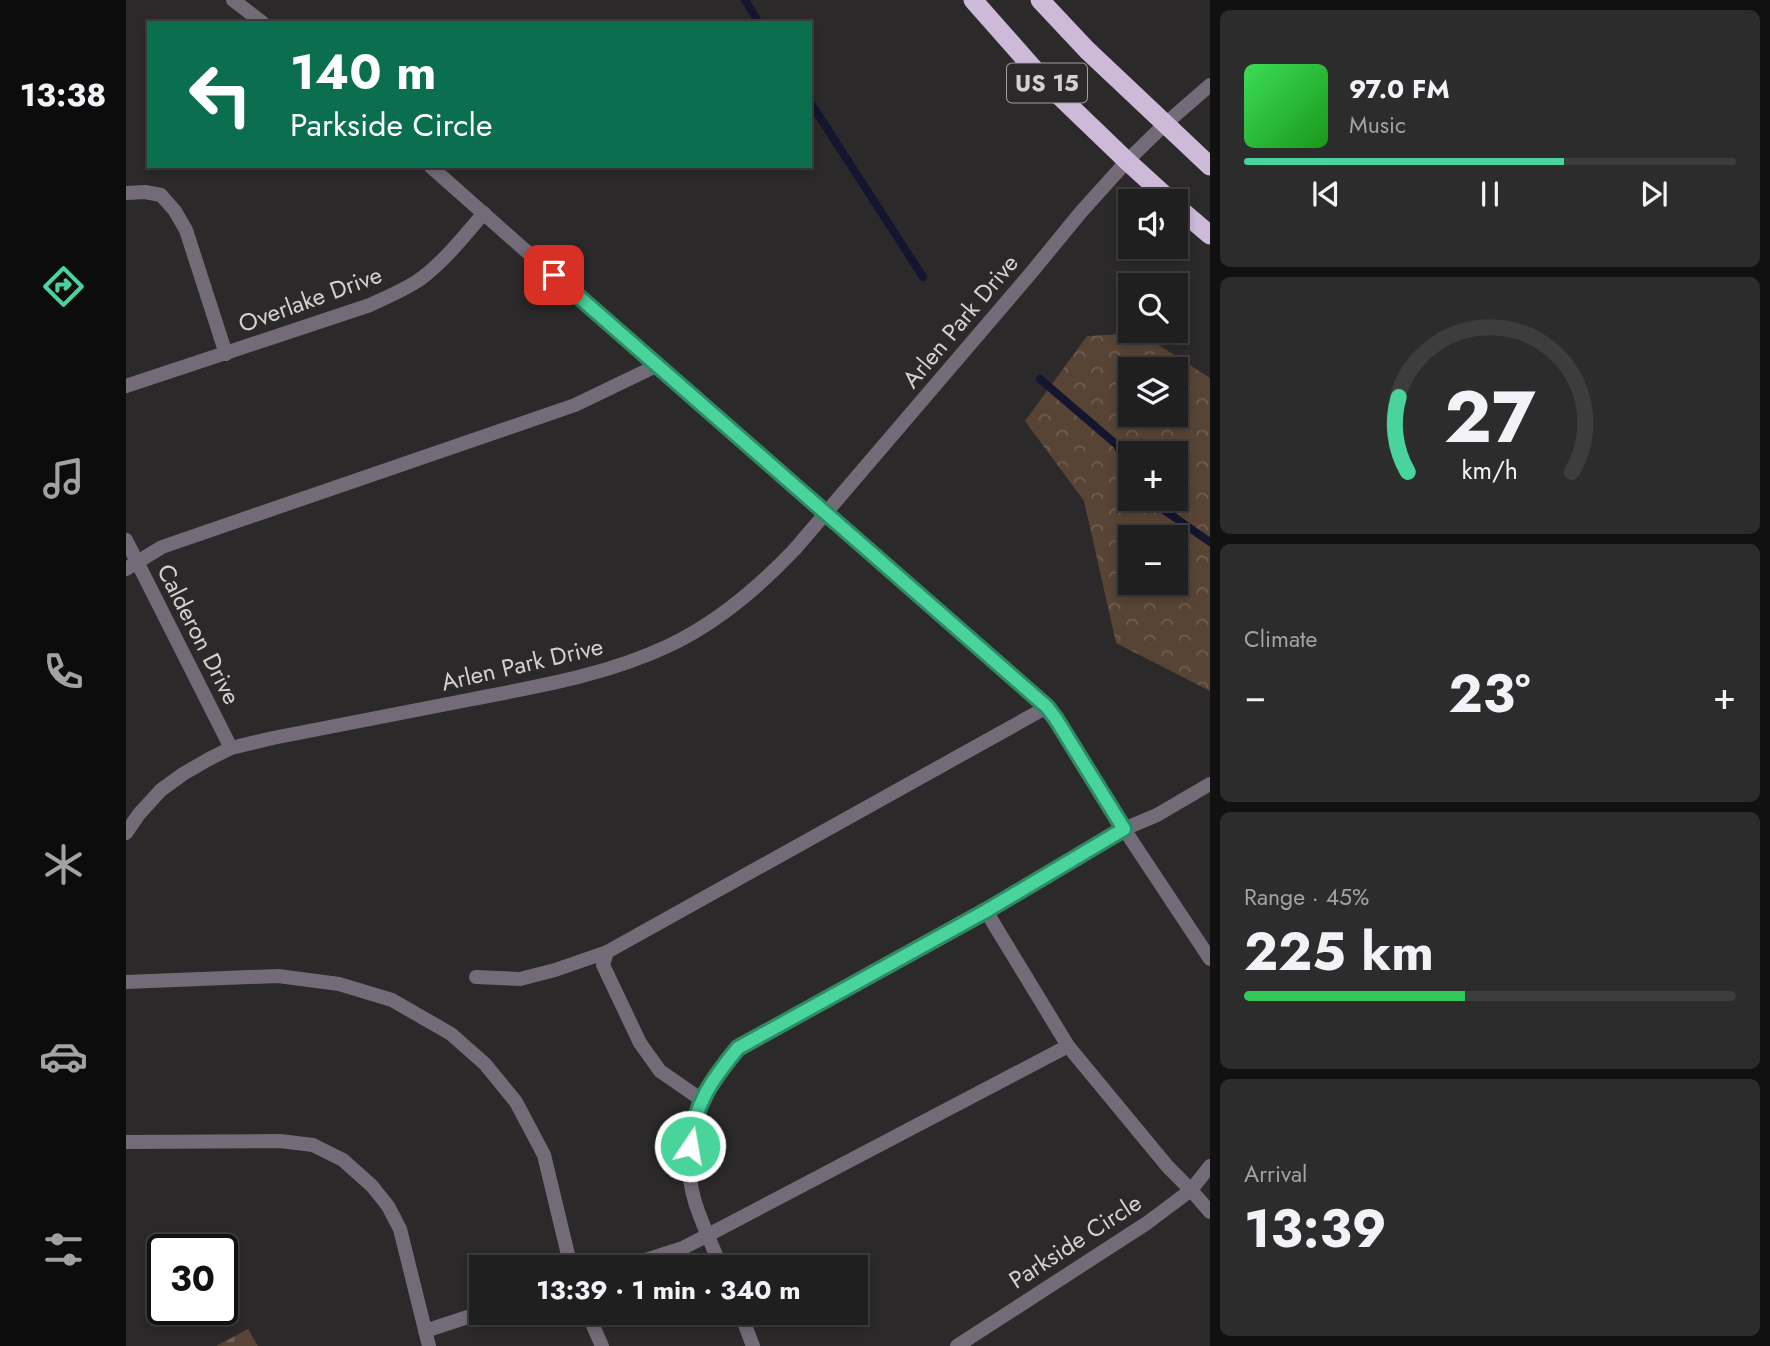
<!DOCTYPE html>
<html lang="en">
<head>
<meta charset="utf-8">
<style>
	body { margin:0; font-family:Jost,sans-serif; background:#2d2c2d; color:#f1f3f6; height:100vh; display:flex; flex-direction:column; font-size:26px; white-space:nowrap }
	* { box-sizing:border-box; margin:0 }
	p { font-size:23px; color:#a2a2a5 }
	.icon { flex:none; width:38px; height:38px; fill:none; stroke:currentColor; stroke-width:2; stroke-linecap:round; stroke-linejoin:round }
	.map { position:relative; flex:1; overflow:hidden }
	.drawer { display:flex; flex-direction:column; gap:10px; padding:10px; background:#121112; width:560px }
	.drawer>* { flex:none }
	.hud { position:absolute; left:21px; top:21px; width:665px; height:147px; border-radius:0px; box-shadow:0 4px 10px #0003,0 0 0 2px #3d3d3e; background:#0b6e4f; color:#fff; overflow:hidden }
	.tools { position:absolute; left:992px; top:189px; display:grid; gap:14px }
	.tools a { display:grid; place-items:center; width:70px; height:70px; border-radius:0px; background:#201f20; box-shadow:0 4px 10px #0003,0 0 0 2px #3d3d3e; font-size:35px }
	.speed { position:absolute; left:21px; top:1234px; display:flex; gap:14px; font-size:35px; font-weight:700; text-align:center }
	.speed>* { display:grid; place-content:center; width:91px; height:91px; border-radius:50%; background:#201f20; box-shadow:0 4px 10px #0003,0 0 0 2px #3d3d3e; line-height:1 }
	.speed .limit { border:4px solid #111; border-radius:10px; background:#fff; color:#111 }
	.pin { position:absolute; display:grid; place-items:center; width:60px; height:60px; color:#fff; margin:-30px; border-radius:14px; box-shadow:0 4px 10px #0006 }
	.me { position:absolute; width:77px; margin:-38px; rotate:12deg; stroke-linejoin:round; filter:drop-shadow(0 0 5px #0008) }
	.turn { display:flex; align-items:center; gap:24px; height:147px; padding:0 28px; font-size:32px }
	.turn .icon { width:91px; height:91px; stroke-width:2.5 }
	.turn b { display:block; font-size:49px; line-height:60px }
	.big { font-size:52px; font-weight:700; line-height:1.1 }
	.drawer .card { flex:1; display:flex; flex-direction:column; justify-content:center; gap:10px; min-width:0; padding:0 24px; border-radius:10px; background:#2d2c2d }
	.drawer .dial { align-items:center; gap:0 }
	.dial svg { height:182px; overflow:visible; fill:none; stroke:#3d3d3e; stroke-width:7; stroke-linecap:round; text-anchor:middle }
	.dial text { fill:#f1f3f6; stroke:none }
	.song { display:flex; align-items:center; gap:21px }
	.cover { width:84px; height:84px; border-radius:10px; background:linear-gradient(135deg,hsl(130 70% 55%),hsl(120 70% 35%)) }
	.played { height:7px; border-radius:4px; background:linear-gradient(90deg,#49d49c 65%,#3d3d3e 65%) }
	.keys { display:flex; justify-content:space-around; direction:ltr }
	.heat { display:flex; justify-content:space-between; align-items:center; font-size:38px; direction:ltr }
	.charge { height:10px; border-radius:5px; background:linear-gradient(90deg,#34c759 45%,#3d3d3e 0) }
	.trip { position:absolute; left:343px; top:1255px; width:399px; height:70px; border-radius:0px; background:#201f20; box-shadow:0 4px 10px #0003,0 0 0 2px #3d3d3e; font-weight:700; line-height:70px; text-align:center }
	main { display:flex; flex:1; min-height:0 }
	.tabs { display:flex; flex-direction:column; width:126px; justify-content:space-around; align-items:center; background:#0d0c0d; color:#a2a2a5 }
	.tabs .icon { width:49px; height:49px }
	.tabs .selected { color:#49d49c }
	.tabs b { font-size:32px; color:#f1f3f6 }
	.map>svg:first-child { display:block }
</style>
</head>
<body>
<main>
<nav class="tabs">
<b>13:38</b>
<svg class="icon selected" aria-label="directions" viewBox="0 0 24 24"><path d="M12 3l9 9-9 9-9-9zM9 14v-3h6M13 9l2 2-2 2"/></svg>
<svg class="icon" aria-label="music" viewBox="0 0 24 24"><path d="M9 18V5l10-2v13"/><circle cx="6" cy="18" r="3"/><circle cx="16" cy="16" r="3"/></svg>
<svg class="icon" aria-label="phone" viewBox="0 0 24 24"><path d="M5 4h4l2 5-3 2q2 4 5 5l2-3 5 2v4C11 20 4 13 5 4z"/></svg>
<svg class="icon" aria-label="climate" viewBox="0 0 24 24"><path d="M12 3v18M4 7l16 10M4 17L20 7"/></svg>
<svg class="icon" aria-label="car" viewBox="0 0 24 24"><path d="M5 17H2v-5l4-1 3-4h7l3 4 3 1v5h-3M9 17h6M6 11h13"/><circle cx="7" cy="17" r="2"/><circle cx="17" cy="17" r="2"/></svg>
<svg class="icon" aria-label="filters" viewBox="0 0 24 24"><path d="M4 7h16M4 17h16"/><circle cx="9" cy="7" r="2"/><circle cx="15" cy="17" r="2"/></svg>
</nav>
<div class="map">
<svg width="1084" height="1346" viewBox="0 0 1084 1346">
	<defs>
		<pattern id="forest-crowns" width="20" height="18" patternUnits="userSpaceOnUse" patternTransform="scale(1.75)"><rect width="20" height="18" fill="#574435"/><path d="M2 6a3 3 0 1 1 6 0M12 15a3 3 0 1 1 6 0" fill="none" stroke="#6e5e51"/></pattern>
		<pattern id="cemetery-stones" width="16" height="16" patternUnits="userSpaceOnUse" patternTransform="scale(1.75)"><rect width="16" height="16" fill="#574435"/><path d="M2 7V4a2 2 0 0 1 4 0v3zM10 15v-3a2 2 0 0 1 4 0v3z" fill="#6e5e51"/></pattern>
	</defs>
	<rect width="100%" height="100%" fill="#2b292a"/>
	<path fill="url(#forest-crowns)" fill-rule="evenodd" d="M 1014,333 L 1084,378 L 1084,691 L 990,643 L 958,501 L 899,421 L 961,336 ZM 1004,369 L 1050,369 L 1050,415 L 1004,415 ZM 1004,453 L 1050,453 L 1050,499 L 1004,499 ZM 1004,537 L 1050,537 L 1050,583 L 1004,583 Z"/>
	<path fill="url(#cemetery-stones)" d="M 122,1329 L 132,1346 L 90,1346 Z"/>
	<g fill="none" stroke-linecap="round" stroke-linejoin="round">
		<g stroke="#14152f" stroke-width="8">
			<path d="M 619,0 L 633,23"/>
			<path d="M 684,102 L 797,277"/>
			<path d="M 914,379 L 991,445 L 1004,469"/>
			<path d="M 1022,499 L 1084,542"/>
		</g>
		<g stroke="#746b78" stroke-width="14">
			<path d="M 0,193 L 19,192 L 35,195 L 49,211 L 60,230 L 100,354"/>
			<path d="M 0,569 L 36,547 L 449,405 L 530,366"/>
			<path d="M 998,829 L 1031,815 L 1084,784"/>
			<path d="M 860,911 L 942,1046 L 1042,1167 L 1065,1190 L 1084,1212"/>
			<path d="M 350,977 L 394,979 L 429,970 L 481,952"/>
			<path d="M 0,982 L 152,976 L 213,984 L 266,1000 L 325,1034 L 359,1064 L 390,1102 L 418,1155 L 445,1267"/>
			<path d="M 576,1100 L 534,1071 L 514,1043 L 477,965 L 481,952 L 921,707"/>
			<path d="M 498,1267 L 557,1248 L 582,1235 L 942,1046"/>
			<path d="M 461,1312 L 476,1346"/>
			<path d="M 299,1331 L 357,1312"/>
		</g>
		<g stroke="#746b78" stroke-width="14">
			<path d="M 107,0 L 137,23"/>
			<path d="M 304,166 L 530,366 L 701,513 L 921,707 L 930,719 L 998,829 L 1084,959"/>
			<path d="M 0,386 L 244,305 C 261,297 278,290 293,280 C 318,262 338,236 358,213"/>
			<path d="M 0,540 L 105,748"/>
			<path d="M 0,833 L 13,814 L 35,790 L 57,774 L 83,759 L 105,748 L 147,738 C 214,725 280,712 347,699 C 414,686 480,675 542,646 C 591,623 632,588 669,549 L 905,273 L 955,212 L 1001,161 L 1038,125 L 1084,85"/>
			<path d="M 0,1142 L 154,1141 L 187,1145 L 217,1160 L 246,1186 L 262,1206 L 274,1229 L 303,1346"/>
			<path d="M 595,1267 C 586,1245 576,1224 569,1202 C 556,1159 565,1114 588,1077 C 595,1067 604,1058 612,1048 L 860,911 L 998,829"/>
			<path d="M 614,1312 L 627,1346"/>
			<path d="M 831,1346 L 1021,1223 L 1065,1190 L 1084,1166"/>
		</g>
		<g stroke="#cdb9d8" stroke-width="19">
			<path d="M 847,0 L 923,86 L 1001,161 L 1045,201"/>
			<path d="M 914,0 L 961,50 L 1084,166"/>
			<path d="M 1050,206 L 1084,235"/>
		</g>
	</g>
	<g fill="none" stroke-linecap="round" stroke-linejoin="round">
		<g stroke="#2f8a65" stroke-width="18">
			<path id="route" d="M 428,275 L 921,707 L 930,719 L 998,829 L 860,911 L 612,1048 C 585,1081 569,1103 564,1146"/>
		</g>
		<use href="#route" stroke="#49d49c" stroke-width="12"/>
	</g>
	<g text-anchor="middle" dominant-baseline="central" stroke-width="7" stroke-linejoin="round" paint-order="stroke">
		<rect fill="#2b292a" stroke="#a19fa0" stroke-width="2" x="881" y="63.5" width="80" height="39" rx="5"/>
		<g font-size="23" font-weight="bold" fill="#d3d1d2">
			<text x="921" y="83">US 15</text>
		</g>
		<g font-size="24" fill="#d3d1d2" stroke="#2b292a">
			<text transform="translate(184 299) rotate(-20)">Overlake Drive</text>
			<text transform="translate(834 321) rotate(-50)">Arlen Park Drive</text>
			<text transform="translate(73 634) rotate(63)">Calderon Drive</text>
			<text transform="translate(396 664) rotate(-13)">Arlen Park Drive</text>
			<text transform="translate(949 1241) rotate(-33)">Parkside Circle</text>
		</g>
	</g>
</svg>
<div class="tools">
<a><svg class="icon" aria-label="sound" viewBox="0 0 24 24"><path d="M4 9h4l5-4v14l-5-4H4zM17 9q2 3 0 6"/></svg></a>
<a><svg class="icon" aria-label="search" viewBox="0 0 24 24"><circle cx="10" cy="10" r="6"/><path d="M15 15l6 6"/></svg></a>
<a><svg class="icon" aria-label="layers" viewBox="0 0 24 24"><path d="M12 4l9 5-9 5-9-5zM3 14l9 5 9-5"/></svg></a>
<a>+</a>
<a>−</a>
</div>
<div class="speed"><div class="limit">30</div></div>
<div class="pin" style="left:428px;top:275px;background:#d93025"><svg class="icon" aria-label="arrive" viewBox="0 0 24 24"><path d="M6 21V4h12l-3 4 3 4H6"/></svg></div>
<svg class="me" style="left:564px;top:1146px" viewBox="-20 -20 40 40"><circle r="17" fill="#49d49c" stroke="#fff" stroke-width="3"/><path d="M0-11L8 9 0 5-8 9z" fill="#fff"/></svg>
<div class="trip">13:39 · 1 min · 340 m</div>
<div class="hud">
<div class="turn"><svg class="icon" aria-label="left" viewBox="0 0 24 24"><path d="M17 20v-9H6M10 6l-5 5 5 5"/></svg><div><b>140 m</b>Parkside Circle</div></div>
</div>
</div>
<section class="drawer">
<div class="card">
<div class="song"><i class="cover"></i><div><b>97.0 FM</b><p>Music</p></div></div>
<div class="played"></div>
<div class="keys"><svg class="icon" aria-label="previous" viewBox="0 0 24 24"><path d="M18 5L8 12l10 7zM5 5v14"/></svg><svg class="icon" aria-label="pause" viewBox="0 0 24 24"><path d="M8 5v14M16 5v14"/></svg><svg class="icon" aria-label="next" viewBox="0 0 24 24"><path d="M6 5l10 7-10 7zM19 5v14"/></svg></div>
</div>
<div class="card dial"><svg viewBox="0 0 100 80">
<path d="M14 69A42 42 0 1 1 86 69"/>
<path d="M14 69A42 42 0 0 1 10 36" stroke="#49d49c"/>
<text x="50" y="56" font-size="32" font-weight="700">27</text>
<text x="50" y="72" font-size="11">km/h</text>
</svg></div>
<div class="card"><p>Climate</p>
<div class="heat"><a>−</a><b class="big">23°</b><a>+</a></div>
</div>
<div class="card"><p>Range · 45%</p><b class="big">225 km</b><div class="charge"></div></div>
<div class="card"><p>Arrival</p><b class="big">13:39</b></div>
</section>
</main>
</body>
</html>
